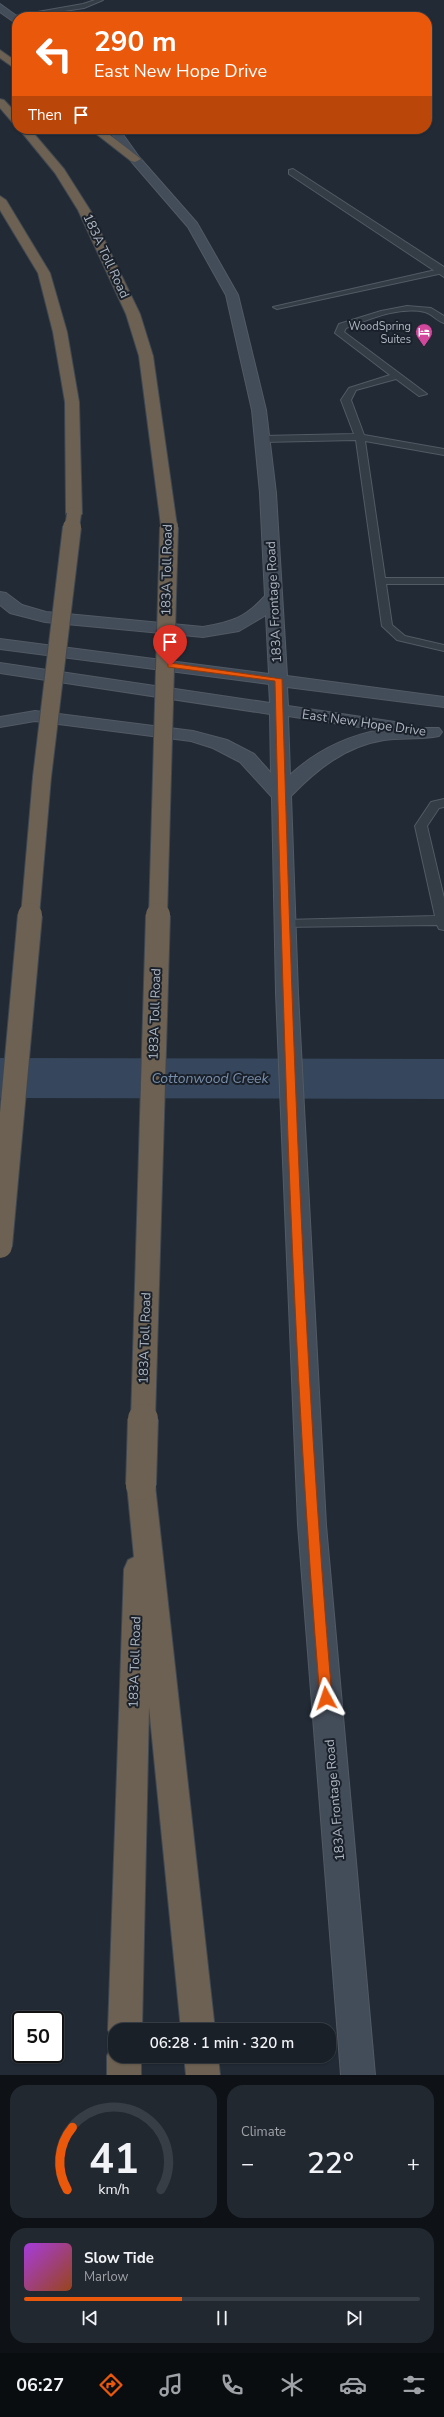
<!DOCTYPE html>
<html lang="en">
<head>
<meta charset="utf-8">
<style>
	body { margin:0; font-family:"Nunito Sans",sans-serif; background:#222830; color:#f1f3f6; height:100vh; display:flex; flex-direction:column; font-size:15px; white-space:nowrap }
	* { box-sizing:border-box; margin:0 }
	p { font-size:13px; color:#9fa3a8 }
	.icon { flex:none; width:22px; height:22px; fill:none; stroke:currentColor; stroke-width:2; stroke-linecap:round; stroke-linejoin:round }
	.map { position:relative; height:2075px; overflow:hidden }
	.drawer { display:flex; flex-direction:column; gap:10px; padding:10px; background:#0e1216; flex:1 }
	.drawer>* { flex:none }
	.banner { position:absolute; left:12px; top:12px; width:420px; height:122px; border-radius:16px; box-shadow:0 1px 3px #0004,0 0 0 1px #373e45; background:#ea580c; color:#fff; overflow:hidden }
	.speed { position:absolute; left:12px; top:2011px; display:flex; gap:8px; font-size:20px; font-weight:700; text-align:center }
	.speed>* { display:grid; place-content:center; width:52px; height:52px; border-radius:50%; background:#192028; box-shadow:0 1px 3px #0004,0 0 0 1px #373e45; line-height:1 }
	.speed .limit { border:2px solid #111; border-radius:6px; background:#fff; color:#111 }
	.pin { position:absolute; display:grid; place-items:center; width:34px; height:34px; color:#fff; margin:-41px -17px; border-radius:50% 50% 50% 0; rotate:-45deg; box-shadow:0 0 4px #0007 }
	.pin .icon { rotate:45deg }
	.me { position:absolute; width:44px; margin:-22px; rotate:355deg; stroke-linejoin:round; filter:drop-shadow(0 0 3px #0008) }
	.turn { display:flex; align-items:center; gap:14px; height:84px; padding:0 16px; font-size:18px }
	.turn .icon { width:52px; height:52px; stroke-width:2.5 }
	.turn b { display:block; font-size:28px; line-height:34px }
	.then { display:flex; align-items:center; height:38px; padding:0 16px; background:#0003; gap:8px; font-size:15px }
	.big { font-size:30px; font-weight:600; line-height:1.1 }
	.drawer .tile { flex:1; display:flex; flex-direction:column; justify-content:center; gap:6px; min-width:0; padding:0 14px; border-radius:16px; background:#222830 }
	.drawer .dial { align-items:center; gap:0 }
	.dial svg { height:104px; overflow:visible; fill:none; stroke:#373e45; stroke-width:7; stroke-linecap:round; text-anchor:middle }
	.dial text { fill:#f1f3f6; stroke:none }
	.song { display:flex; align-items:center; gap:12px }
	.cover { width:48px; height:48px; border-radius:6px; background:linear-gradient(135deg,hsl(280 70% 55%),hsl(20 70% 35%)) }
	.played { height:4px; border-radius:2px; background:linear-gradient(90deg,#ea580c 40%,#373e45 40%) }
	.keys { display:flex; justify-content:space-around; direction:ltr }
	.heat { display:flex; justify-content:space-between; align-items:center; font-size:22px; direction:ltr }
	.drawer .tiles { flex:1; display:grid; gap:10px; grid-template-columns:1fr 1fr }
	.tile:last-child { grid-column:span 2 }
	.trip { position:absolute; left:108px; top:2023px; width:228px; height:40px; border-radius:16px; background:#192028; box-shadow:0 1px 3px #0004,0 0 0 1px #373e45; font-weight:600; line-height:40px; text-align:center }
	.menu { display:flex; height:64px; justify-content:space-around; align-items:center; background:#0a0d10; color:#9fa3a8 }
	.menu .icon { width:28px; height:28px }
	.menu .on { color:#ea580c }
	.menu b { font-size:18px; color:#f1f3f6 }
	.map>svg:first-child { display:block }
</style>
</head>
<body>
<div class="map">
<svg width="444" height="2075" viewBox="0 0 444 2075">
	<rect width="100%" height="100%" fill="#212a35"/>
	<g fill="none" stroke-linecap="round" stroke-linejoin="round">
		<path fill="#36465c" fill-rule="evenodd" d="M 0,1058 L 444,1059 L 444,1099 L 0,1098 Z"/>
		<g stroke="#525a64" stroke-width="2">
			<g id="lane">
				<path d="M 95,0 L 103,0 L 84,8 L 12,19 L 9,17 L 83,4 Z"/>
				<path d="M 440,269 L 444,271 L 443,273 L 277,309 L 273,307 Z"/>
				<path d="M 407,306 L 431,308 L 444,316 L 444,323 C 437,321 432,314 425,312 C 399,306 370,319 346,328 L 344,332 L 427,394 L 419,396 L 396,379 L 356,390 L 351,400 L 364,435 L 444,449 L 444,455 L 365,441 L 385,578 L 444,578 L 444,584 L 386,584 L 392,625 L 405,636 L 444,645 L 444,651 L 397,640 L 382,626 L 356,440 L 262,442 L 257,439 L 262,436 L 354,434 L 341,400 L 349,388 L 390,375 L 335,333 L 339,324 L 381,311 Z"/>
				<path d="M 444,799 L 444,807 L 439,808 L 427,826 L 444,898 L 444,930 L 439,929 L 437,925 L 280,927 L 278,924 L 285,920 L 435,916 L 415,826 L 431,802 Z"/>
			</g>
		</g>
		<g stroke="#525a64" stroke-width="2">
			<path id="street" d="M 293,169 L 444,267 L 444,277 L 289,174 L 289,170 Z"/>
		</g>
		<g stroke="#525a64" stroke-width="2">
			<g id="secondary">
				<path d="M 0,4 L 18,17 L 17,24 L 0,12 Z"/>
				<path d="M 109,129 L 119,129 L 139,157 L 197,223 L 238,295 L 266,410 L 276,493 L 287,676 L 444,697 L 444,707 L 287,687 L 288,706 L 395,722 L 401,723 L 404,728 L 439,728 L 442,732 L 439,736 L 433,737 C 417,739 400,738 384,740 C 346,746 317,769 291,796 L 298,993 L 326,1525 L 375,2075 L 341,2075 L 298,1525 L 276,993 L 272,797 L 240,762 L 213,748 L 191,741 L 35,721 L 0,727 L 0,717 L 35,711 L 193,731 L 227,740 L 254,754 L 271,773 L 270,714 L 0,673 L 0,663 L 270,703 L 269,684 L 0,649 L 0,639 L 269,674 L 266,615 L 239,631 L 203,637 L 45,622 L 10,613 L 0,605 L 0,592 L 6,593 L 22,605 L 46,612 L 203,627 C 232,622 245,618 265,596 L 260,493 L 252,410 L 226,295 L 188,227 L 131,161 ZM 288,716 L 379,730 C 344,737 316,751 290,775 Z"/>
			</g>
		</g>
		<g stroke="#3f4751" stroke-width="2">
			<g id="highway">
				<path d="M 0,50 L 17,62 L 17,70 L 0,58 Z"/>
				<path d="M 0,99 L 4,100 L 17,114 L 17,124 L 13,123 L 0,108 Z"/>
				<path d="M 19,129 L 30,129 L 64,169 L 90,210 L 140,314 L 153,356 L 177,526 L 175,529 L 163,529 L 161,526 L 139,356 L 126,314 L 78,210 L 55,173 Z"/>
				<path d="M 90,129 L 102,129 L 141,159 L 135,162 L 131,161 Z"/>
				<path d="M 0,196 L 6,200 L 50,273 L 67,332 L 79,402 L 82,514 L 74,519 L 66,514 L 65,402 L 53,332 L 38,273 L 0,210 Z"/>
				<path d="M 141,1473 L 151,1476 L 155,1485 L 215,2030 L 181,2030 L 149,1707 L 142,2030 L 115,2030 L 115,2056 L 141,2056 L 141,2075 L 107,2075 L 107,2056 L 112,2044 L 115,2043 L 108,2030 L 124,1569 L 128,1560 L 134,1557 L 127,1485 L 131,1476 Z"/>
				<path d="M 184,2056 L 218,2056 L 220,2075 L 186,2075 Z"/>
			</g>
		</g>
		<use href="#lane" fill="#343c46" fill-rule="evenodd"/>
		<use href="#street" fill="#343c46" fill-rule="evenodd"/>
		<use href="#secondary" fill="#434c59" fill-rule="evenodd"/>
		<use href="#highway" fill="#6c6152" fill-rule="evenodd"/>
		<g stroke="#3f4751" stroke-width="16" stroke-linecap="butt">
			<g id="highway-bridge-far3">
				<path d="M 72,528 L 74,514"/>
				<path d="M 169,528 L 169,526"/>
			</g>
		</g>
		<g stroke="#3f4751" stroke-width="20" stroke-linecap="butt">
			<g id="highway-bridge-far2">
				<path d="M 30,916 L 42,777 L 72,527"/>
				<path d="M 158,916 L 169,527"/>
			</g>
		</g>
		<g stroke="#3f4751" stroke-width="26" stroke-linecap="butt">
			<g id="highway-bridge-far1">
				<path d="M 0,1246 L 30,915"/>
				<path d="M 143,1420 L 158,915"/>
			</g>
		</g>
		<g stroke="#3f4751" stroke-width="32" stroke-linecap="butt">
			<path id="highway-bridge" d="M 141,1485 L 143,1419"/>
		</g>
		<use href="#highway-bridge-far3" stroke="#6c6152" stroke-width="14"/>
		<use href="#highway-bridge-far2" stroke="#6c6152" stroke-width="18"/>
		<use href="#highway-bridge-far1" stroke="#6c6152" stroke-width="24"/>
		<use href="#highway-bridge" stroke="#6c6152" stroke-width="30"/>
	</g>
	<path fill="#ea580c" stroke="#983908" d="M 170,663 L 282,679 C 292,1019 303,1359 332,1698 L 331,1702 L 326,1704 L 322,1702 L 320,1698 C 292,1360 283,1020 275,681 L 168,667 L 168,664 Z"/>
	<defs>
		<g id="hotel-pin" transform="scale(0.9)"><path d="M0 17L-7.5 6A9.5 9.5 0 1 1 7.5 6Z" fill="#d1479c" stroke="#1a212b"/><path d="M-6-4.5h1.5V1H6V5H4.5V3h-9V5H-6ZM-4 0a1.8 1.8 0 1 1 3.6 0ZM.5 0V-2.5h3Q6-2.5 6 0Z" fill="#fff"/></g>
	</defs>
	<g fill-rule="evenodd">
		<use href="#hotel-pin" x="424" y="332"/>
	</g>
	<g text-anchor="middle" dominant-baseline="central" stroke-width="4" stroke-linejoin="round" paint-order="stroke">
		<g font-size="11" fill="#afb7c3" stroke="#1a212b" text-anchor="end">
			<text x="411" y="326">WoodSpring<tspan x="411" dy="13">Suites</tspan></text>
		</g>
		<g font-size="13" fill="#afb7c3" stroke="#1a212b">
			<text transform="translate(106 256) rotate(65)">183A Toll Road</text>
			<text transform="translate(167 570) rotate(-89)">183A Toll Road</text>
			<text transform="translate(274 602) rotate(-93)">183A Frontage Road</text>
			<text transform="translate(364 723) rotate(8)">East New Hope Drive</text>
			<text transform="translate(155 1014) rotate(-88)">183A Toll Road</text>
			<text transform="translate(145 1338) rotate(-88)">183A Toll Road</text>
			<text transform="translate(135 1662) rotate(-88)">183A Toll Road</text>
			<text transform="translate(335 1800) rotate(-95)">183A Frontage Road</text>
		</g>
		<g font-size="14" font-style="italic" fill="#788eaa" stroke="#1a212b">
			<text x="210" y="1078">Cottonwood Creek</text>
		</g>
	</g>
</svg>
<div class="speed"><div class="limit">50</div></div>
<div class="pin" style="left:170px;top:666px;background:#d93025"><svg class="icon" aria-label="arrive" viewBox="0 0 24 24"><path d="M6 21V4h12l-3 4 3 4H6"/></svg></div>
<svg class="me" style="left:326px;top:1698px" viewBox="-20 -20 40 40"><path d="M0-17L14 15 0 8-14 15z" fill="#ea580c" stroke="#fff" stroke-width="4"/></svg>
<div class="trip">06:28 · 1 min · 320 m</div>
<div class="banner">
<div class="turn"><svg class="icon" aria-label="left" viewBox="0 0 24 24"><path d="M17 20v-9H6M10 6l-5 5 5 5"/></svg><div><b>290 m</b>East New Hope Drive</div></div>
<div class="then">Then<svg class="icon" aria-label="arrive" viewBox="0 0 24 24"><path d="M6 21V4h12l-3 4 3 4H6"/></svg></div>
</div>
</div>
<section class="drawer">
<div class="tiles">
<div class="tile dial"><svg viewBox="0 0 100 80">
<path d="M14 69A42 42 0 1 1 86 69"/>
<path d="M14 69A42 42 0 0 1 18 21" stroke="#ea580c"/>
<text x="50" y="56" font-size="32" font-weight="700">41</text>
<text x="50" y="72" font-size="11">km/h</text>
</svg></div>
<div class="tile"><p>Climate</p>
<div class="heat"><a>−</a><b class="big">22°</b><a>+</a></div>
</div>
<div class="tile">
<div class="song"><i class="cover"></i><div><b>Slow Tide</b><p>Marlow</p></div></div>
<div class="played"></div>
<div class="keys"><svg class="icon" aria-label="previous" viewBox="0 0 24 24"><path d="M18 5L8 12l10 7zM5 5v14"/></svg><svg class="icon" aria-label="pause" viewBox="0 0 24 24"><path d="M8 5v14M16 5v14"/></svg><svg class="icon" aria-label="next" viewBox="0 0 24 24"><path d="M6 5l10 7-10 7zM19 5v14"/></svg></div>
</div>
</div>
</section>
<nav class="menu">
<b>06:27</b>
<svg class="icon on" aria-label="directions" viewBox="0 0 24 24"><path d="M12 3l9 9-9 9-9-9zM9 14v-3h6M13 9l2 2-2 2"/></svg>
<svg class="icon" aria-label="music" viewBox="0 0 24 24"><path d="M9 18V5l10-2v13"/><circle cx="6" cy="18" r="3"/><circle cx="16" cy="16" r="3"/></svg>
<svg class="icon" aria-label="phone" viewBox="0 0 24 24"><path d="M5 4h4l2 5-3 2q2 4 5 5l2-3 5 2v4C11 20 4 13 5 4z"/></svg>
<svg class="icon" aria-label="climate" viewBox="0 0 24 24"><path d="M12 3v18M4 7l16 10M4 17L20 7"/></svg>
<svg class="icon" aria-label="car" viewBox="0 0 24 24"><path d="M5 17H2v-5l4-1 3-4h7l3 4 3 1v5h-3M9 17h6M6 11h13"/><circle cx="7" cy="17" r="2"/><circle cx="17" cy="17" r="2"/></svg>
<svg class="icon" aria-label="filters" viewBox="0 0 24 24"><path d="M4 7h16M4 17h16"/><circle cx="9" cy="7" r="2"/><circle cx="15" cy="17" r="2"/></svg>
</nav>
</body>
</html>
